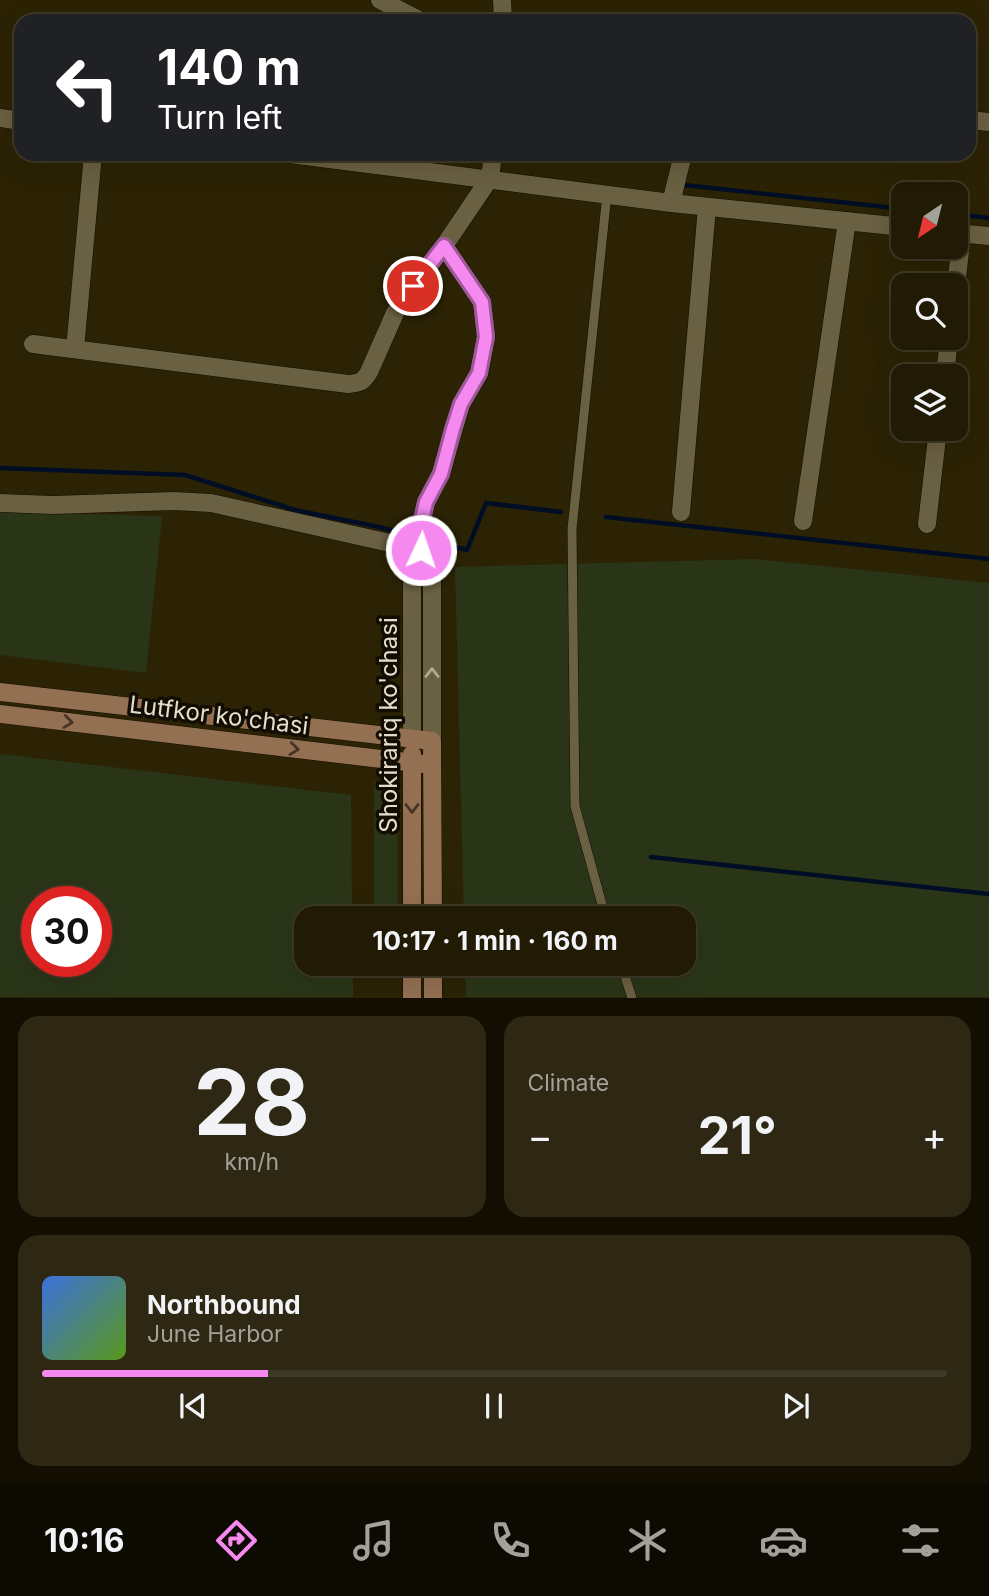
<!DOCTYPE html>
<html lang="en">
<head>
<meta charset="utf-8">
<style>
	body { margin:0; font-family:Inter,sans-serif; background:#2d2713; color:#f1f3f6; height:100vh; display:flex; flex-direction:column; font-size:26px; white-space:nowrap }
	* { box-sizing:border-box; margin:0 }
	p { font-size:23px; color:#a2a19a }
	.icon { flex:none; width:38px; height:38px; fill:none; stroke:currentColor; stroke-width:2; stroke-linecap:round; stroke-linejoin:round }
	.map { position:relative; height:998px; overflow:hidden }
	.details { display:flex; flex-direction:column; gap:18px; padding:18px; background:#120e02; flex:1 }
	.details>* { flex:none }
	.top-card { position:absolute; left:14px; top:14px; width:962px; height:147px; border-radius:21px; box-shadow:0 7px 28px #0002,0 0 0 2px #3e3826; background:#202124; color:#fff; overflow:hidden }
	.needle { width:46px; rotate:215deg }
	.buttons { position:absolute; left:891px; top:182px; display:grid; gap:14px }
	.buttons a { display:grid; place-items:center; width:77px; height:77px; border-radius:14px; background:#211a04; box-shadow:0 7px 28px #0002,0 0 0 2px #3e3826; font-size:35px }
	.speed { position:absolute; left:21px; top:886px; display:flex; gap:14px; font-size:35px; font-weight:700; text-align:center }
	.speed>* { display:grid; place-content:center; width:91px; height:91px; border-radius:50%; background:#211a04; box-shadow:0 7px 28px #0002,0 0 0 2px #3e3826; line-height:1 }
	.speed .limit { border:10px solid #d22; background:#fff; color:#111 }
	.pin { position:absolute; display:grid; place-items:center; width:60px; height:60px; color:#fff; margin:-30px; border:4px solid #fff; border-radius:50%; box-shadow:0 2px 7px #0007 }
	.me { position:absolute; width:77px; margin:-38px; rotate:3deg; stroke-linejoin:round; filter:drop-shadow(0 0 5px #0008) }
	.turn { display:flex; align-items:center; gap:24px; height:147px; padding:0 28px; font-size:32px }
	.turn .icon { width:91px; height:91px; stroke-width:2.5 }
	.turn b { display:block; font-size:49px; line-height:60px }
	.big { font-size:52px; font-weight:700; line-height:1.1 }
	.details .widget { flex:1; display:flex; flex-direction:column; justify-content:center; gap:10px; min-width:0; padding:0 24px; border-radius:21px; background:#2d2713 }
	.details .dial { align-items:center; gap:0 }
	.dial b { font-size:91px; line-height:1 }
	.song { display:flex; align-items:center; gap:21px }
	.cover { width:84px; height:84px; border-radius:10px; background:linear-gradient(135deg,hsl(220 70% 55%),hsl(90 70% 35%)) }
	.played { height:7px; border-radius:4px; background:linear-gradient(90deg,#f589ef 25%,#3e3826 25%) }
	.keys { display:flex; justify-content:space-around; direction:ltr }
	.heat { display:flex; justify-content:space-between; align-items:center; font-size:38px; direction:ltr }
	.details .tiles { flex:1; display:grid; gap:18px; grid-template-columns:1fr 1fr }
	.widget:last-child { grid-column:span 2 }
	.trip { position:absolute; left:294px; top:906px; width:402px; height:70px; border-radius:21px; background:#211a04; box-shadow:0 7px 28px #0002,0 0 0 2px #3e3826; font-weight:700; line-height:70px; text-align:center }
	.tab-bar { display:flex; height:112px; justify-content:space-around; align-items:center; background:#0d0a02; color:#a2a19a }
	.tab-bar .icon { width:49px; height:49px }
	.tab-bar .on { color:#f589ef }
	.tab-bar b { font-size:32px; color:#f1f3f6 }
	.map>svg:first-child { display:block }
</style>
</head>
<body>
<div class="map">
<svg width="989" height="998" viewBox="0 0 989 998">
	<rect width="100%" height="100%" fill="#2c2305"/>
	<g fill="#2a3518" fill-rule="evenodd">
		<path d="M 0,512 L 162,516 L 146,673 L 0,655 Z"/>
		<path d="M 755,559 L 989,583 L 989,997 L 466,997 L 465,964 L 684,964 L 684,919 L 464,919 L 455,567 Z"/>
		<path d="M 0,754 L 351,795 L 352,919 L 306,919 L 306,964 L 353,964 L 353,997 L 0,997 ZM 96,901 L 96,961 L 37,961 L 37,901 Z"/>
		<path d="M 374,780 L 389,799 L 397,822 L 398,919 L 374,919 Z"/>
	</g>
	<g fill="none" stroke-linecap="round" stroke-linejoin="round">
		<g stroke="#000e25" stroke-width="4.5">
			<path d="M 684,185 L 903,209"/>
			<path d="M 956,214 L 989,218"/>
			<path d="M 0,468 L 185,475 L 295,510 L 379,527 L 418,537"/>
			<path d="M 606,517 L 989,559"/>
			<path d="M 426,539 L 467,550 L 486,503 L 561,512"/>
			<path d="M 651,857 L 989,894"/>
		</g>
		<g stroke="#130c00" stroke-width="10">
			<g id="service">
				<path d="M 606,919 L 575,806 L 572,529 L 607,194"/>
				<path d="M 621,964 L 632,998"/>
			</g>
		</g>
		<g stroke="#130c00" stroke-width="19">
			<g id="minor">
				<path d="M 380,0 L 421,21"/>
				<path d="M 502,0 L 503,21"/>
				<path d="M 0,118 L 21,121"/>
				<path d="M 970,120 L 989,122"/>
				<path d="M 290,154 L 671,203 L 903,227"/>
				<path d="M 671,203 L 683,154"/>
				<path d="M 956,233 L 989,236"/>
				<path d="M 956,286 L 962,234"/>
				<path d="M 33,344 L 348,384 C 360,383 362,383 369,372 L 395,313 L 413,286 L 444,246 L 490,178 L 493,154"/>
				<path d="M 75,349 L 93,154"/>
				<path d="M 945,376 L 949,338"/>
				<path d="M 0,503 L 53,505 L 174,501 L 211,503 L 421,550"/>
				<path d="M 681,512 L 707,207"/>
				<path d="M 803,521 L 847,221"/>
				<path d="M 927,524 L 938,429"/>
				<path d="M 421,560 L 421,524 L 426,502 L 441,473 L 461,404 L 479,373 L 486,337 L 482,302 L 444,246"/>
				<path d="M 412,740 L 412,568 L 432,567 L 432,741"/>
			</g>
		</g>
		<g stroke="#130c00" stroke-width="19">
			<g id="secondary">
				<path d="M 0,692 L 432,741 L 433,919"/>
				<path d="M 0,714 L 432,765"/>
				<path d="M 412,754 L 412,919"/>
				<path d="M 412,964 L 412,998"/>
				<path d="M 433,964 L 433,998"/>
			</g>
		</g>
		<use href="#service" stroke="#6a6042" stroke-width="9"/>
		<use href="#minor" stroke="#6a6042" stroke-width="18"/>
		<use href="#secondary" stroke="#947052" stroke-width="18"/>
	</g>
	<defs><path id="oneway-chevron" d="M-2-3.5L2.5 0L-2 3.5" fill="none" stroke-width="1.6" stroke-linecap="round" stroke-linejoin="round" transform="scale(1.75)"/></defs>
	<use stroke="#b3ab95" href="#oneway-chevron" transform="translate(432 673) rotate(-90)"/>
	<g stroke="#453523">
		<use href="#oneway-chevron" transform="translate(68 722) rotate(7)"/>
		<use href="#oneway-chevron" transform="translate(294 749) rotate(7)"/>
		<use href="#oneway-chevron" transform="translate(412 808) rotate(90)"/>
	</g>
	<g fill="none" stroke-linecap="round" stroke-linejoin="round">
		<g stroke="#9f599b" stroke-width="18">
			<path id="route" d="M 413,286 L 444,246 L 482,302 L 486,337 L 479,373 L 461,404 L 453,429 L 441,474 L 426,502 L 421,524 L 421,550"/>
		</g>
		<use href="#route" stroke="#f589ef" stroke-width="12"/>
	</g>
	<g text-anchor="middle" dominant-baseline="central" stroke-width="7" stroke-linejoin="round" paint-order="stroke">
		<g font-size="24" fill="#e3ddcc" stroke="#110d03">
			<text transform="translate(219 715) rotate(7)">Lutfkor ko'chasi</text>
			<text transform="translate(388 725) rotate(-90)">Shokirariq ko'chasi</text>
		</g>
	</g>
</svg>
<div class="buttons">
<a><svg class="needle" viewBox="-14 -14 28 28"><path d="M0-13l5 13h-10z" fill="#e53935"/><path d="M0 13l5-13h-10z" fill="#a2a19a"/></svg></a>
<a><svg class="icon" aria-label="search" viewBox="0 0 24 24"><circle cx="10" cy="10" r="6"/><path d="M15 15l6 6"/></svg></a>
<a><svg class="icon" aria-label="layers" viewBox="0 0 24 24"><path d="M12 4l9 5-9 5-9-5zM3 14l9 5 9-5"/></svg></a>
</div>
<div class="speed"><div class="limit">30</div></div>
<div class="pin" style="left:413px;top:286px;background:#d93025"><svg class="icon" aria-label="arrive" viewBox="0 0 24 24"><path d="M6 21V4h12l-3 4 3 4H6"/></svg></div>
<svg class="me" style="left:421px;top:550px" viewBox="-20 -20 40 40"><circle r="17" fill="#f589ef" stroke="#fff" stroke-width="3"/><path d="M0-11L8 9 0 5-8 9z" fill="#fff"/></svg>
<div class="trip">10:17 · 1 min · 160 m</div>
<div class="top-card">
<div class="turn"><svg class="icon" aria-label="left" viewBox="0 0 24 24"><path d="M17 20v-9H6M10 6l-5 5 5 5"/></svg><div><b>140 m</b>Turn left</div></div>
</div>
</div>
<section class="details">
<div class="tiles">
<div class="widget dial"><b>28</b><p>km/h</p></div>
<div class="widget"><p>Climate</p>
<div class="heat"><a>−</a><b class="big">21°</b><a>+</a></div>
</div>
<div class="widget">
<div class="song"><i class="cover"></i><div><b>Northbound</b><p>June Harbor</p></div></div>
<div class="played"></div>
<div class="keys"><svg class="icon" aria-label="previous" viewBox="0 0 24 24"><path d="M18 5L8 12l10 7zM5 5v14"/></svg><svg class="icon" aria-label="pause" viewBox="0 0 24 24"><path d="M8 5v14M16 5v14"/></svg><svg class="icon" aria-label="next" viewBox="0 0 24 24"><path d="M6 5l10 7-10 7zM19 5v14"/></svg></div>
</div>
</div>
</section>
<nav class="tab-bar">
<b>10:16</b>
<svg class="icon on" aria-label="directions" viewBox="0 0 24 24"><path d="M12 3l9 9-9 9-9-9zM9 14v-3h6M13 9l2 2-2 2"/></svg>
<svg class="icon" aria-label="music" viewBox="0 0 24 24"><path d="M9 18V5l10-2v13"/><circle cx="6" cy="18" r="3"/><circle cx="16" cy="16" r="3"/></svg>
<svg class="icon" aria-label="phone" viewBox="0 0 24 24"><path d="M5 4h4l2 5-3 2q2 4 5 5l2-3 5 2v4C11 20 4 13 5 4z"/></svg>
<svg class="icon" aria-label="climate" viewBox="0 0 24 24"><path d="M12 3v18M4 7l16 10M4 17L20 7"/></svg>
<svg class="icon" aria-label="car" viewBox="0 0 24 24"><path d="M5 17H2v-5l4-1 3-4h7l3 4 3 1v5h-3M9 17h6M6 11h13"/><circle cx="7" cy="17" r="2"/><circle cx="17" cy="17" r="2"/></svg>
<svg class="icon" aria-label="filters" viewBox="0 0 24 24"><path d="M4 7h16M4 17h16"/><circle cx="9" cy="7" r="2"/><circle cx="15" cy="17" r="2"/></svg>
</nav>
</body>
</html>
